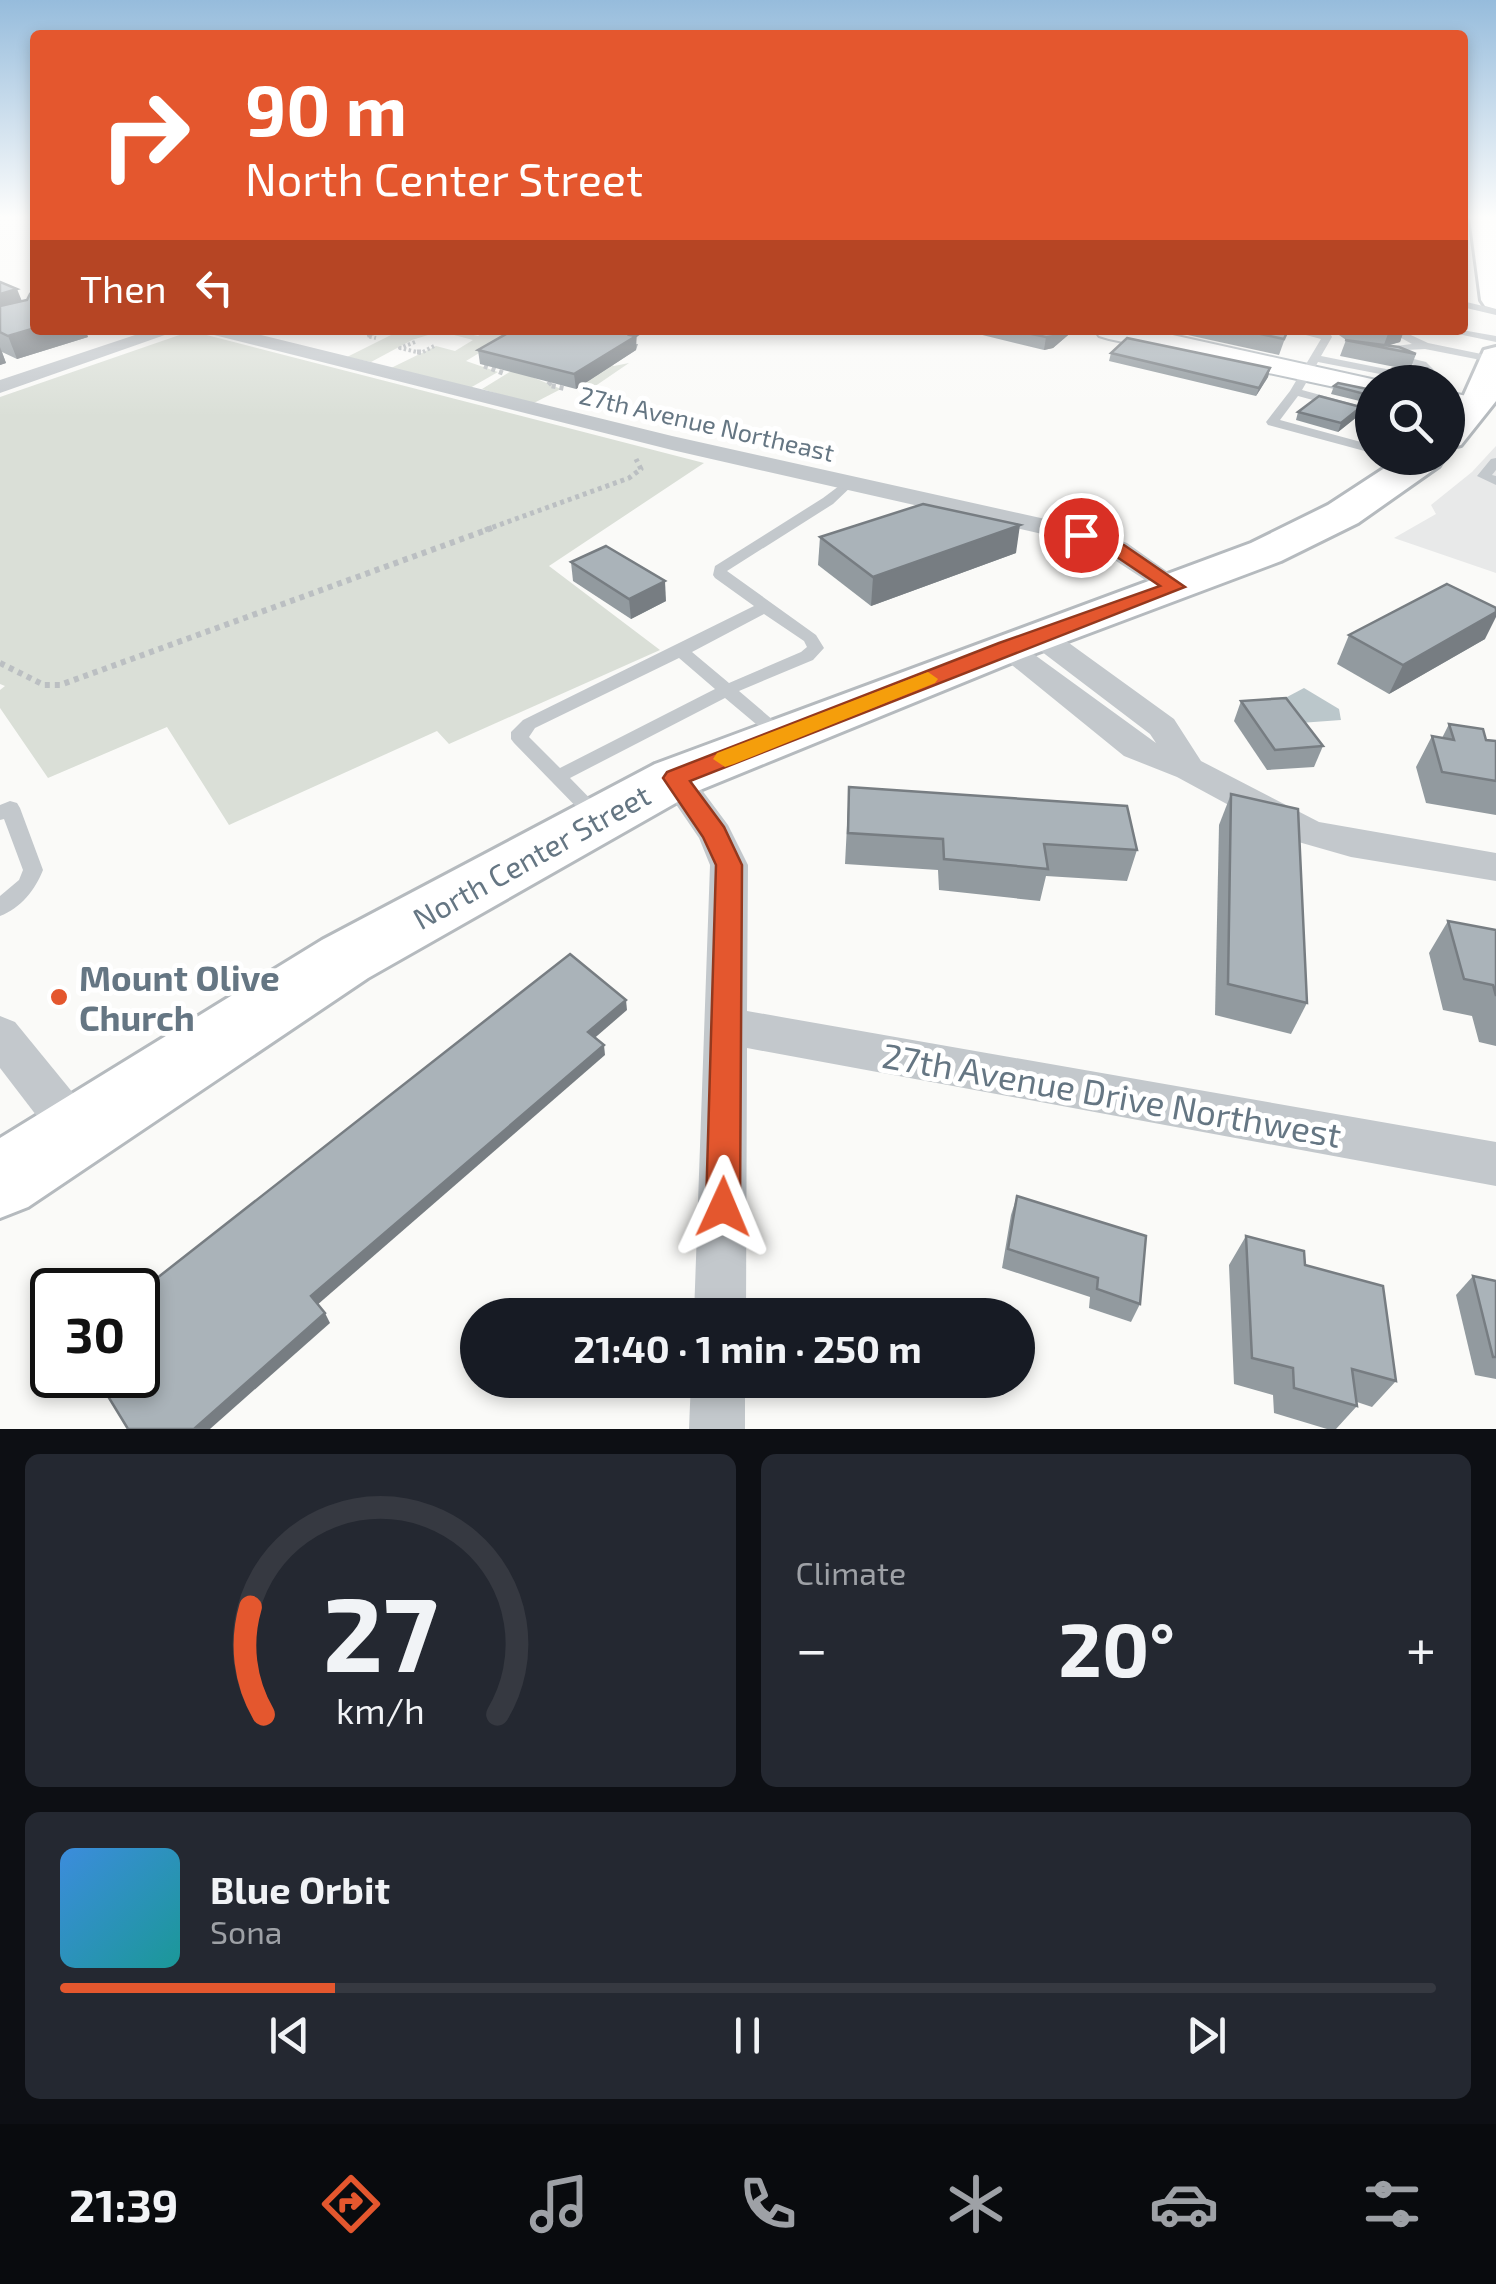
<!DOCTYPE html>
<html lang="en">
<head>
<meta charset="utf-8">
<style>
	body { margin:0; font-family:"Exo 2",sans-serif; background:#242831; color:#f1f3f6; height:100vh; display:flex; flex-direction:column; font-size:38px; white-space:nowrap }
	* { box-sizing:border-box; margin:0 }
	p { font-size:32px; color:#9ea1a6 }
	.icon { flex:none; width:55px; height:55px; fill:none; stroke:currentColor; stroke-width:2; stroke-linecap:round; stroke-linejoin:round }
	.map { position:relative; height:1429px; overflow:hidden }
	.drawer { display:flex; flex-direction:column; gap:25px; padding:25px; background:#0d0f14; flex:1 }
	.drawer>* { flex:none }
	.hud { position:absolute; left:30px; top:30px; width:1438px; height:305px; border-radius:10px; box-shadow:0 5px 15px #0003; background:#e4572e; color:#fff; overflow:hidden }
	.fabs { position:absolute; left:1355px; top:365px; display:grid; gap:20px }
	.fabs a { display:grid; place-items:center; width:110px; height:110px; border-radius:50%; background:#171b24; box-shadow:0 5px 15px #0003; font-size:50px }
	.speed { position:absolute; left:30px; top:1268px; display:flex; gap:20px; font-size:50px; font-weight:700; text-align:center }
	.speed>* { display:grid; place-content:center; width:130px; height:130px; border-radius:50%; background:#171b24; box-shadow:0 5px 15px #0003; line-height:1 }
	.speed .limit { border:5px solid #111; border-radius:15px; background:#fff; color:#111 }
	.pin { position:absolute; display:grid; place-items:center; width:85px; height:85px; color:#fff; margin:-42px; border:5px solid #fff; border-radius:50%; box-shadow:0 2px 10px #0007 }
	.me { position:absolute; width:110px; margin:-55px; rotate:1deg; stroke-linejoin:round; filter:drop-shadow(0 0 8px #0008) }
	.turn { display:flex; align-items:center; gap:35px; height:210px; padding:0 50px; font-size:45px }
	.turn .icon { width:130px; height:130px; stroke-width:2.5 }
	.turn b { display:block; font-size:70px; line-height:85px }
	.then { display:flex; align-items:center; height:95px; padding:0 50px; background:#0003; gap:20px; font-size:38px }
	.big { font-size:75px; font-weight:700; line-height:1.1 }
	.drawer .tile { flex:1; display:flex; flex-direction:column; justify-content:center; gap:15px; min-width:0; padding:0 35px; border-radius:15px; background:#242831 }
	.drawer .dial { align-items:center; gap:0 }
	.dial svg { height:260px; overflow:visible; fill:none; stroke:#363941; stroke-width:7; stroke-linecap:round; text-anchor:middle }
	.dial text { fill:#f1f3f6; stroke:none }
	.song { display:flex; align-items:center; gap:30px }
	.cover { width:120px; height:120px; border-radius:15px; background:linear-gradient(135deg,hsl(210 70% 55%),hsl(180 70% 35%)) }
	.played { height:10px; border-radius:5px; background:linear-gradient(90deg,#e4572e 20%,#363941 20%) }
	.keys { display:flex; justify-content:space-around; direction:ltr }
	.heat { display:flex; justify-content:space-between; align-items:center; font-size:55px; direction:ltr }
	.drawer .tiles { flex:1; display:grid; gap:25px; grid-template-columns:1fr 1fr }
	.tile:last-child { grid-column:span 2 }
	.trip { position:absolute; left:460px; top:1298px; width:575px; height:100px; border-radius:50px; background:#171b24; box-shadow:0 5px 15px #0003; font-weight:700; line-height:100px; text-align:center }
	.tab-bar { display:flex; height:160px; justify-content:space-around; align-items:center; background:#090b0e; color:#9ea1a6 }
	.tab-bar .icon { width:70px; height:70px }
	.tab-bar .on { color:#e4572e }
	.tab-bar b { font-size:45px; color:#f1f3f6 }
	.map>svg:first-child { display:block }
</style>
</head>
<body>
<div class="map">
<svg width="1496" height="1429" viewBox="0 0 1496 1429">
	<rect width="100%" height="100%" fill="#fafaf8"/>
	<path fill="#e8e9e9" d="M 1496,446 L 1496,573 L 1394,538 L 1436,514 L 1431,505 L 1472,472 Z"/>
	<g fill="#dadfd7">
		<path d="M 401,330 L 444,330 L 412,340 L 371,362 L 347,357 Z"/>
		<path d="M 489,330 L 532,330 L 614,366 L 629,363 L 588,391 L 577,388 L 593,377 L 532,377 L 561,389 L 532,404 L 482,389 L 513,370 L 489,347 L 466,361 L 498,372 L 470,388 L 391,368 L 436,346 L 455,351 L 473,340 L 454,335 L 460,332 L 478,336 Z"/>
		<path d="M 191,331 L 704,463 L 549,566 L 660,650 L 449,744 L 437,731 L 229,825 L 167,727 L 48,778 L 0,708 L 0,690 L 5,686 L 0,684 L 0,397 Z"/>
	</g>
	<path fill="#bbc7cb" d="M 1304,688 L 1339,709 L 1341,720 L 1300,723 L 1272,705 Z"/>
	<g fill="none" stroke-linecap="round" stroke-linejoin="round">
		<g stroke="#b3babf" stroke-width="4">
			<g id="secondary">
				<path d="M 1095,330 L 1150,330 L 1385,382 L 1372,382 L 1372,395 L 1109,339 L 1099,336 Z"/>
				<path d="M 1448,392 L 1485,400 L 1490,407 L 1485,414 L 1474,417 L 1448,412 Z"/>
			</g>
		</g>
		<g stroke="#b5babe" stroke-width="6">
			<g id="primary">
				<path d="M 1470,217 L 1496,217 L 1496,309 L 1485,306 L 1481,300 Z"/>
				<path d="M 1496,347 L 1496,401 L 1461,445 L 1448,448 L 1448,414 L 1463,397 L 1484,350 Z"/>
				<path d="M 1400,458 L 1444,458 L 1439,466 L 1358,523 L 1281,561 L 1023,658 L 695,792 L 368,978 L 28,1207 L 0,1218 L 0,1138 L 322,940 L 655,764 L 1251,543 L 1328,505 Z"/>
			</g>
		</g>
		<g stroke="#bbbfc2" stroke-width="4" stroke-dasharray="2.5 2.5" stroke-linecap="butt">
			<path d="M 374,333 L 367,336 L 376,338"/>
			<path d="M 415,342 L 400,348 L 421,353 L 434,346"/>
		</g>
		<g stroke="#bbbfc2" stroke-width="5" stroke-dasharray="4 4" stroke-linecap="butt">
			<path d="M 417,352 L 423,352"/>
			<path d="M 484,366 L 503,373"/>
			<path d="M 551,382 L 548,385 L 567,389"/>
			<path d="M 485,530 L 629,478 L 641,469 L 636,459"/>
		</g>
		<path stroke="#bbbfc2" stroke-width="6" stroke-dasharray="5 5" stroke-linecap="butt" d="M 0,663 L 44,685 L 60,685 L 492,528"/>
		<g fill="#c3c8cc" fill-rule="evenodd">
			<path d="M 1462,301 L 1496,309 L 1496,315 L 1462,307 Z"/>
			<path d="M 1287,330 L 1308,330 L 1331,335 L 1332,337 L 1321,356 L 1411,374 L 1422,371 L 1418,366 L 1390,359 L 1390,355 L 1394,354 L 1426,362 L 1436,372 L 1411,380 L 1318,362 L 1302,390 L 1372,409 L 1372,416 L 1298,396 L 1280,420 L 1372,445 L 1372,453 L 1268,425 L 1266,422 L 1290,391 L 1321,339 Z"/>
			<path d="M 1387,330 L 1400,330 L 1428,343 L 1496,357 L 1496,363 L 1425,349 L 1387,351 L 1387,347 L 1412,344 Z"/>
			<path d="M 1439,330 L 1462,330 L 1496,336 L 1496,342 Z"/>
			<path d="M 1496,458 L 1496,470 L 1492,475 L 1496,476 L 1496,485 L 1477,476 L 1491,459 Z"/>
			<path d="M 847,480 L 854,484 L 833,504 L 727,571 L 816,635 L 824,648 L 813,660 L 739,691 L 787,732 L 790,736 L 787,740 L 775,740 L 725,698 L 570,778 L 608,817 L 605,822 L 591,822 L 514,743 L 511,739 L 511,732 L 523,720 L 754,606 L 715,578 L 713,575 L 715,566 L 823,498 ZM 764,614 L 804,641 L 807,647 L 801,652 L 729,683 L 692,652 ZM 679,658 L 715,689 L 560,768 L 529,737 L 535,728 Z"/>
			<path d="M 10,801 L 17,803 L 20,808 L 43,870 C 35,890 21,908 0,916 L 0,896 L 19,880 L 23,870 L 4,819 L 0,820 L 0,805 Z"/>
		</g>
		<g fill="#c3c8cc" fill-rule="evenodd">
			<path d="M 150,330 L 179,330 L 0,393 L 0,380 Z"/>
			<path d="M 207,330 L 241,330 L 672,436 L 1090,529 L 1127,543 L 1189,587 L 1185,593 L 1165,593 L 1107,555 L 1073,541 L 672,450 L 210,334 Z"/>
			<path d="M 1040,627 L 1051,630 L 1174,719 L 1201,761 L 1319,822 L 1496,853 L 1496,881 L 1351,857 L 1295,841 L 1177,777 L 1124,756 L 991,648 L 995,642 L 1017,642 L 1156,743 L 1150,734 L 1029,642 L 1025,636 L 1029,630 Z"/>
			<path d="M 675,766 L 687,770 L 728,825 L 748,865 L 747,1011 L 1496,1142 L 1496,1186 L 747,1048 L 746,1315 L 694,1315 L 710,865 L 699,838 L 658,778 L 663,770 Z"/>
			<path d="M 0,1016 L 15,1022 L 91,1115 L 98,1130 L 91,1145 L 75,1151 L 59,1145 L 0,1068 Z"/>
			<path d="M 691,1380 L 745,1380 L 745,1429 L 689,1429 Z"/>
		</g>
		<use href="#secondary" fill="#fff" fill-rule="evenodd"/>
		<use href="#primary" fill="#fff" fill-rule="evenodd"/>
	</g>
	<g fill="#929a9f">
		<path d="M 0,282 L 22,301 L 88,337 L 17,359 L 2,352 L 6,363 L 0,365 Z"/>
		<path d="M 962,330 L 1074,330 L 1053,348 L 1044,350 Z"/>
		<path d="M 1165,330 L 1288,330 L 1279,355 Z"/>
		<path d="M 1332,330 L 1404,330 L 1400,342 L 1388,345 L 1416,354 L 1410,370 L 1340,356 L 1346,340 Z"/>
		<path d="M 638,344 L 636,350 L 576,389 L 480,364 L 478,350 Z"/>
		<path d="M 1111,353 L 1270,368 L 1268,377 L 1256,396 L 1109,361 Z"/>
		<path d="M 1334,386 L 1372,390 L 1372,404 L 1331,394 Z"/>
		<path d="M 1361,407 L 1358,416 L 1338,432 L 1296,420 L 1298,412 Z"/>
		<path d="M 820,537 L 1016,553 L 871,606 L 818,565 Z"/>
		<path d="M 571,562 L 666,601 L 631,619 L 573,581 Z"/>
		<path d="M 1349,635 L 1485,639 L 1389,694 L 1337,664 Z"/>
		<path d="M 1241,701 L 1323,746 L 1314,767 L 1267,770 L 1234,721 Z"/>
		<path d="M 1449,724 L 1486,740 L 1496,741 L 1496,815 L 1426,803 L 1416,767 L 1432,736 L 1442,738 Z"/>
		<path d="M 849,787 L 1137,850 L 1127,881 L 1046,876 L 1040,901 L 939,890 L 938,870 L 845,864 Z"/>
		<path d="M 1231,794 L 1307,1003 L 1291,1034 L 1215,1015 L 1219,825 Z"/>
		<path d="M 1448,921 L 1496,930 L 1496,1046 L 1479,1042 L 1472,1016 L 1443,1010 L 1429,953 Z"/>
		<path d="M 1017,1196 L 1140,1304 L 1131,1322 L 1089,1308 L 1090,1297 L 1002,1268 L 1011,1215 Z"/>
		<path d="M 1246,1236 L 1305,1265 L 1396,1381 L 1372,1407 L 1357,1402 L 1357,1406 L 1336,1429 L 1327,1429 L 1274,1413 L 1273,1395 L 1234,1384 L 1229,1265 Z"/>
		<path d="M 1473,1276 L 1496,1281 L 1496,1379 L 1475,1375 L 1456,1295 Z"/>
	</g>
	<g fill="#777d82">
		<path d="M 17,289 L 26,311 L 0,319 L 0,294 Z"/>
		<path d="M 35,328 L 35,330 L 86,330 L 88,337 L 17,359 L 8,336 Z"/>
		<path d="M 637,330 L 636,350 L 576,389 L 574,374 Z"/>
		<path d="M 1062,330 L 1074,330 L 1053,348 L 1044,350 L 1046,337 Z"/>
		<path d="M 1401,330 L 1404,330 L 1400,342 L 1383,347 L 1388,334 Z"/>
		<path d="M 0,347 L 6,363 L 0,365 Z"/>
		<path d="M 1270,368 L 1268,377 L 1256,396 L 1259,388 Z"/>
		<path d="M 1361,407 L 1358,416 L 1338,432 L 1341,423 Z"/>
		<path d="M 1020,525 L 1016,553 L 871,606 L 873,577 Z"/>
		<path d="M 665,581 L 666,601 L 631,619 L 629,599 Z"/>
		<path d="M 1496,612 L 1496,617 L 1485,639 L 1389,694 L 1403,665 Z"/>
		<path d="M 626,1000 L 627,1010 L 590,1042 L 588,1032 Z"/>
		<path d="M 604,1045 L 605,1055 L 316,1306 L 311,1296 Z"/>
		<path d="M 325,1313 L 330,1323 L 210,1429 L 194,1429 Z"/>
	</g>
	<g fill="#aab3b9" stroke="#777d82" stroke-width="2.5">
		<path d="M 0,282 L 17,289 L 0,294 Z"/>
		<path d="M 30,294 L 35,296 L 35,328 L 8,336 L 0,332 L 0,306 L 27,300 Z"/>
		<path d="M 513,330 L 637,330 L 630,335 L 636,336 L 574,374 L 478,350 Z"/>
		<path d="M 1013,330 L 1062,330 L 1055,336 L 1046,337 Z"/>
		<path d="M 1242,330 L 1288,330 L 1284,339 Z"/>
		<path d="M 1366,330 L 1401,330 L 1388,334 Z"/>
		<path d="M 1127,338 L 1270,368 L 1259,388 L 1111,353 Z"/>
		<path d="M 1345,340 L 1399,347 L 1416,354 Z"/>
		<path d="M 1390,371 L 1404,374 L 1392,382 L 1379,382 L 1379,377 L 1391,376 Z"/>
		<path d="M 1338,383 L 1372,390 L 1372,396 L 1334,386 Z"/>
		<path d="M 1319,396 L 1361,407 L 1341,423 L 1298,412 Z"/>
		<path d="M 923,504 L 1020,525 L 873,577 L 820,537 Z"/>
		<path d="M 606,546 L 665,581 L 629,599 L 571,562 Z"/>
		<path d="M 1447,584 L 1496,608 L 1496,612 L 1403,665 L 1349,635 Z"/>
		<path d="M 1286,698 L 1323,746 L 1275,750 L 1241,701 Z"/>
		<path d="M 1449,724 L 1483,729 L 1486,740 L 1496,741 L 1496,781 L 1442,772 L 1432,736 L 1454,740 Z"/>
		<path d="M 849,787 L 1127,806 L 1137,850 L 1044,844 L 1048,869 L 944,859 L 943,839 L 848,833 Z"/>
		<path d="M 1231,794 L 1298,809 L 1307,1003 L 1228,984 Z"/>
		<path d="M 1448,921 L 1496,930 L 1496,996 L 1493,985 L 1464,979 Z"/>
		<path d="M 570,954 L 626,1000 L 588,1032 L 604,1045 L 311,1296 L 325,1313 L 194,1429 L 128,1429 L 95,1375 L 138,1375 L 138,1293 Z"/>
		<path d="M 1017,1196 L 1146,1236 L 1140,1304 L 1097,1289 L 1098,1278 L 1008,1249 Z"/>
		<path d="M 1246,1236 L 1304,1251 L 1305,1265 L 1383,1286 L 1396,1381 L 1352,1369 L 1357,1406 L 1294,1388 L 1293,1368 L 1252,1358 Z"/>
		<path d="M 1473,1276 L 1496,1281 L 1496,1357 L 1493,1357 Z"/>
	</g>
	<linearGradient id="sky" x2="0" y2="1"><stop stop-color="#96bcdc"/><stop offset="0.52" stop-color="#fdfdfc"/><stop offset="1" stop-color="#fdfdfc" stop-opacity="0"/></linearGradient>
	<rect width="1496" height="417" fill="url(#sky)"/>
	<path fill="#e4572e" stroke="#94391e" stroke-width="2.5" d="M 1081,530 L 1124,545 L 1185,587 L 690,781 L 724,827 L 742,865 L 740,1207 L 735,1219 L 723,1223 L 711,1219 L 706,1207 L 716,865 L 703,837 L 663,778 L 667,772 L 999,643 L 1160,586 L 1111,553 L 1074,539 L 1074,531 Z"/>
	<path fill="#f59e0b" d="M 928,672 L 938,679 L 935,683 L 734,764 L 725,767 L 713,759 L 717,753 Z"/>
	<circle fill="#e4572e" stroke="#fff" stroke-width="4" cx="59" cy="997" r="10"/>
	<g text-anchor="middle" dominant-baseline="central" stroke-width="10" stroke-linejoin="round" paint-order="stroke">
		<g font-size="25" fill="#657683" stroke="#fff">
			<text transform="translate(707 423) rotate(13)">27th Avenue Northeast</text>
		</g>
		<g font-size="30" fill="#657683" stroke="#fff">
			<text transform="translate(531 856) rotate(-29)">North Center Street</text>
		</g>
		<g font-size="35" font-weight="bold" fill="#657683" stroke="#fff" text-anchor="start">
			<text x="79" y="977">Mount Olive<tspan x="79" dy="40">Church</tspan></text>
		</g>
		<g font-size="35" fill="#657683" stroke="#fff">
			<text transform="translate(1112 1094) rotate(10)">27th Avenue Drive Northwest</text>
		</g>
	</g>
</svg>
<div class="fabs">
<a><svg class="icon" aria-label="search" viewBox="0 0 24 24"><circle cx="10" cy="10" r="6"/><path d="M15 15l6 6"/></svg></a>
</div>
<div class="speed"><div class="limit">30</div></div>
<div class="pin" style="left:1081px;top:535px;background:#d93025"><svg class="icon" aria-label="arrive" viewBox="0 0 24 24"><path d="M6 21V4h12l-3 4 3 4H6"/></svg></div>
<svg class="me" style="left:723px;top:1207px" viewBox="-20 -20 40 40"><path d="M0-17L14 15 0 8-14 15z" fill="#e4572e" stroke="#fff" stroke-width="4"/></svg>
<div class="trip">21:40 · 1 min · 250 m</div>
<div class="hud">
<div class="turn"><svg class="icon" aria-label="right" viewBox="0 0 24 24"><path d="M7 20v-9h11M14 6l5 5-5 5"/></svg><div><b>90 m</b>North Center Street</div></div>
<div class="then">Then<svg class="icon" aria-label="left" viewBox="0 0 24 24"><path d="M17 20v-9H6M10 6l-5 5 5 5"/></svg></div>
</div>
</div>
<section class="drawer">
<div class="tiles">
<div class="tile dial"><svg viewBox="0 0 100 80">
<path d="M14 69A42 42 0 1 1 86 69"/>
<path d="M14 69A42 42 0 0 1 10 36" stroke="#e4572e"/>
<text x="50" y="56" font-size="32" font-weight="700">27</text>
<text x="50" y="72" font-size="11">km/h</text>
</svg></div>
<div class="tile"><p>Climate</p>
<div class="heat"><a>−</a><b class="big">20°</b><a>+</a></div>
</div>
<div class="tile">
<div class="song"><i class="cover"></i><div><b>Blue Orbit</b><p>Sona</p></div></div>
<div class="played"></div>
<div class="keys"><svg class="icon" aria-label="previous" viewBox="0 0 24 24"><path d="M18 5L8 12l10 7zM5 5v14"/></svg><svg class="icon" aria-label="pause" viewBox="0 0 24 24"><path d="M8 5v14M16 5v14"/></svg><svg class="icon" aria-label="next" viewBox="0 0 24 24"><path d="M6 5l10 7-10 7zM19 5v14"/></svg></div>
</div>
</div>
</section>
<nav class="tab-bar">
<b>21:39</b>
<svg class="icon on" aria-label="directions" viewBox="0 0 24 24"><path d="M12 3l9 9-9 9-9-9zM9 14v-3h6M13 9l2 2-2 2"/></svg>
<svg class="icon" aria-label="music" viewBox="0 0 24 24"><path d="M9 18V5l10-2v13"/><circle cx="6" cy="18" r="3"/><circle cx="16" cy="16" r="3"/></svg>
<svg class="icon" aria-label="phone" viewBox="0 0 24 24"><path d="M5 4h4l2 5-3 2q2 4 5 5l2-3 5 2v4C11 20 4 13 5 4z"/></svg>
<svg class="icon" aria-label="climate" viewBox="0 0 24 24"><path d="M12 3v18M4 7l16 10M4 17L20 7"/></svg>
<svg class="icon" aria-label="car" viewBox="0 0 24 24"><path d="M5 17H2v-5l4-1 3-4h7l3 4 3 1v5h-3M9 17h6M6 11h13"/><circle cx="7" cy="17" r="2"/><circle cx="17" cy="17" r="2"/></svg>
<svg class="icon" aria-label="filters" viewBox="0 0 24 24"><path d="M4 7h16M4 17h16"/><circle cx="9" cy="7" r="2"/><circle cx="15" cy="17" r="2"/></svg>
</nav>
</body>
</html>
